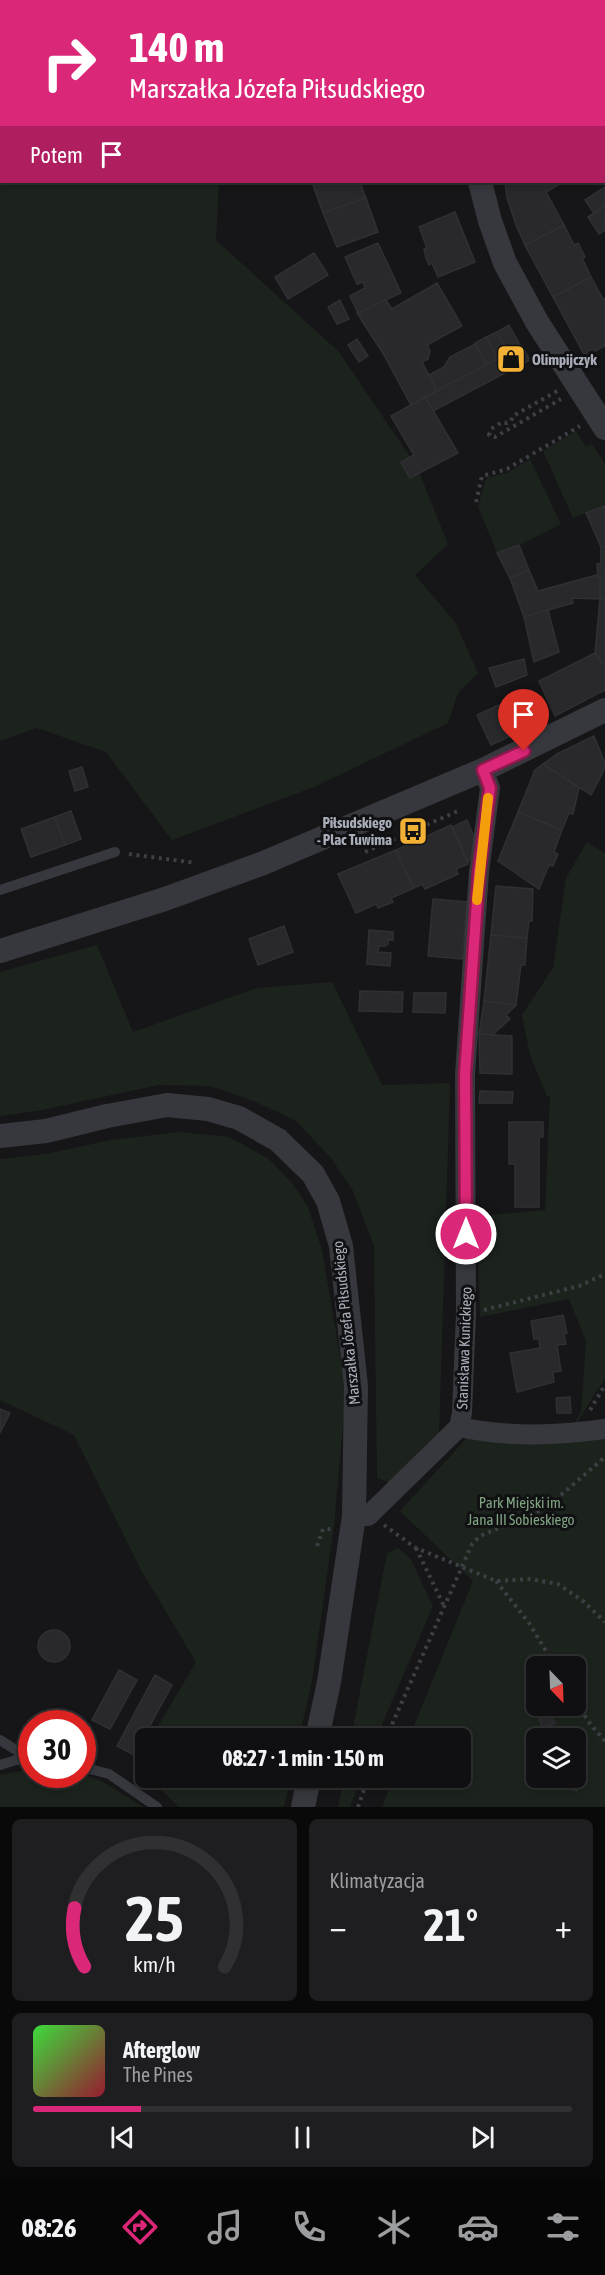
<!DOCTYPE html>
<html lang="pl">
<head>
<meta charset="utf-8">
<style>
	body { margin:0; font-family:"Asap Condensed",sans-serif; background:#1e1e20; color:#f1f3f6; height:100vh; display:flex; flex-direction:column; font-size:22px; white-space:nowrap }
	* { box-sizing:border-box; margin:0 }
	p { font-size:20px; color:#9c9d9f }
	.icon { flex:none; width:33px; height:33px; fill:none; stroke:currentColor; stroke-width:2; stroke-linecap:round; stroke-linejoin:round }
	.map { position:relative; height:1807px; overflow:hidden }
	.details { display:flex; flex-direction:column; gap:12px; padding:12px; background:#09090a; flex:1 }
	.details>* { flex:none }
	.banner { position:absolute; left:0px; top:0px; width:606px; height:183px; box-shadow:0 3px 9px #0003,0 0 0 2px #303032; background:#db2777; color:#fff; overflow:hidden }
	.needle { width:39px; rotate:157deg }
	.fabs { position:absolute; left:526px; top:1656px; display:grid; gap:12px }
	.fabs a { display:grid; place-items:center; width:60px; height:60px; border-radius:9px; background:#101012; box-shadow:0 3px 9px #0003,0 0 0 2px #303032; font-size:30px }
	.speed { position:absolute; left:18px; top:1710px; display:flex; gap:12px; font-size:30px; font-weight:700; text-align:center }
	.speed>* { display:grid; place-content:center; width:78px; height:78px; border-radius:50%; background:#101012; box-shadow:0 3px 9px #0003,0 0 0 2px #303032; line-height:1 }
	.speed .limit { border:9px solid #d22; background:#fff; color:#111 }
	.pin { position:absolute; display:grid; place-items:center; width:51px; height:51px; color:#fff; margin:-62px -26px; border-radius:50% 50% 50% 0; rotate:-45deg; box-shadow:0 0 6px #0007 }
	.pin .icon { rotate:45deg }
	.me { position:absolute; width:66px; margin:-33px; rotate:0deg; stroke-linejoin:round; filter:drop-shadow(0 0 4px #0008) }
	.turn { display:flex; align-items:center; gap:21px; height:126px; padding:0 30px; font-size:27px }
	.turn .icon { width:78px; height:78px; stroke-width:2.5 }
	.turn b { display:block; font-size:42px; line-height:51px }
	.then { display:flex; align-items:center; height:57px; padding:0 30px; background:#0003; gap:12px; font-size:22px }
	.big { font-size:45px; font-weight:700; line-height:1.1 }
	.details .widget { flex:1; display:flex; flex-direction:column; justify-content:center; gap:9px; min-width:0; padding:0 21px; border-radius:9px; background:#1e1e20 }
	.details .dial { align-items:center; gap:0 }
	.dial svg { height:156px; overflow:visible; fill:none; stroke:#303032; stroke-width:7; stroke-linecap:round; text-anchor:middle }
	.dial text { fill:#f1f3f6; stroke:none }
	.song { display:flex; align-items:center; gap:18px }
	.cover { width:72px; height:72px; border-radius:9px; background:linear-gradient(135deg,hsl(120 70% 55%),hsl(350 70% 35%)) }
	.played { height:6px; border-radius:3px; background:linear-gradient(90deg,#db2777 20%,#303032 20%) }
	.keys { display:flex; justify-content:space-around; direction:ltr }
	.heat { display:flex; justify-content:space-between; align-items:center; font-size:33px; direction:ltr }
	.details .tiles { flex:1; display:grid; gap:12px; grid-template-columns:1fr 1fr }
	.widget:last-child { grid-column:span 2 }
	.trip { position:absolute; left:135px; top:1728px; width:336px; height:60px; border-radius:9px; background:#101012; box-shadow:0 3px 9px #0003,0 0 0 2px #303032; font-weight:700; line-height:60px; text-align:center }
	.dock { display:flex; height:96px; justify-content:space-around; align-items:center; background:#060607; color:#9c9d9f }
	.dock .icon { width:42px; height:42px }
	.dock .active { color:#db2777 }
	.dock b { font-size:27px; color:#f1f3f6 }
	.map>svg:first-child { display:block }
</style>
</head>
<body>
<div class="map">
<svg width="605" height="1807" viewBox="0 0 605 1807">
	<rect width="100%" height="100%" fill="#161618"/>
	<g fill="#1c231d" fill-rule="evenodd">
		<path d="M 0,0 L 237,0 L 238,1 L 2,2 L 2,182 L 219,182 L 216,240 L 339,352 L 417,467 L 448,544 L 415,575 L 455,622 L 478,673 L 458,693 L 448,723 L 314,787 L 172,840 L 106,752 L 37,728 L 0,741 Z"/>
		<path d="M 576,431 L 586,447 L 592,444 L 605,464 L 605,506 L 573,518 L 543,451 Z"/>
		<path d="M 530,459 L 561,524 L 519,545 L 497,553 L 478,507 L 485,481 L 488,477 L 507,473 Z"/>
		<path d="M 587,842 L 605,853 L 605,1378 L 578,1421 L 574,1433 L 605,1428 L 605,1807 L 382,1807 L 393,1778 L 460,1778 L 460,1738 L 409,1738 L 473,1581 L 400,1511 L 478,1426 L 572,1428 L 581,1412 L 586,1341 L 569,1299 L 480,1317 L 478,1244 L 480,1216 L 545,1210 L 550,1096 L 547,1096 L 530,1055 L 522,1015 L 553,968 L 566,878 ZM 537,1666 L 576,1666 L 576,1706 L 537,1706 ZM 537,1738 L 576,1738 L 576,1778 L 537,1778 Z"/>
		<path d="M 97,945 L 133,1032 L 257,988 L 332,982 L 382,1085 L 450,1083 L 439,1436 L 389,1482 L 377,1478 L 374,1246 L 353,1191 L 331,1158 L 295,1120 L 251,1100 L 210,1086 L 159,1085 L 37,1111 L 0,1116 L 0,972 Z"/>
		<path d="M 179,1132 L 229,1137 L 269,1159 L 292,1183 L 308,1207 L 322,1250 L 346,1391 L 334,1525 L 312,1681 L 299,1738 L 151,1738 L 196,1662 L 141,1570 L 74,1435 L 0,1400 L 0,1159 L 46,1154 L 111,1140 Z"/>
		<path d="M 398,1548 L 410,1558 L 433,1606 L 376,1738 L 351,1738 L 387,1553 Z"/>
		<path d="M 31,1769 L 32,1774 L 83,1774 L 105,1783 L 143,1807 L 0,1807 L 0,1775 Z"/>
		<path d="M 152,1778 L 291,1778 L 284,1807 L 179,1807 L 153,1782 Z"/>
		<path d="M 344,1778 L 361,1778 L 350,1807 L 338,1807 Z"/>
	</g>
	<g fill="#29292c" stroke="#303034" stroke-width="1.5">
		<path d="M 312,182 L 360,182 L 366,198 L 323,213 Z"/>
		<path d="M 505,182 L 563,182 L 546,192 L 564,225 L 525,245 L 516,225 L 507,198 Z"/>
		<path d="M 605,187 L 605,206 L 594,213 L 585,200 Z"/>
		<path d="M 366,198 L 378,232 L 337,247 L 323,213 Z"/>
		<path d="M 605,206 L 605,230 L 599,234 L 588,217 Z"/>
		<path d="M 455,212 L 475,262 L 438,277 L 432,263 L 429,265 L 426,258 L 424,249 L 427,248 L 419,227 Z"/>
		<path d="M 564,225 L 574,245 L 578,243 L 585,257 L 582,258 L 591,277 L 553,297 L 525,245 Z"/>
		<path d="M 378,243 L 401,293 L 358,313 L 350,296 L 365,288 L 363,282 L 357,284 L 345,257 Z"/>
		<path d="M 314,253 L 328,275 L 288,299 L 275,277 Z"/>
		<path d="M 591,277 L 603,299 L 605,298 L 605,346 L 585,356 L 553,297 Z"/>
		<path d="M 437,283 L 462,326 L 427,345 L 430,351 L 428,359 L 422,362 L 437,391 L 411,405 L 384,355 L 357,313 L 386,300 L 392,309 Z"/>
		<path d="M 340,300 L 349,319 L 337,324 L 328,307 Z"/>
		<path d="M 509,325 L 521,347 L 508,353 L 497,332 Z"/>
		<path d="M 497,332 L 508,353 L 498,359 L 486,337 Z"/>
		<path d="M 486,337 L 498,359 L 487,365 L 475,343 Z"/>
		<path d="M 357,339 L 368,356 L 359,362 L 348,345 Z"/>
		<path d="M 475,344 L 487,365 L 437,391 L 429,375 L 444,367 L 450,357 Z"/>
		<path d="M 522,346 L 530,360 L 433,411 L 425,397 Z"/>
		<path d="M 425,397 L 458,453 L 410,478 L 401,462 L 414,455 L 391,416 Z"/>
		<path d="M 605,506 L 605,547 L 601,547 L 586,513 Z"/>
		<path d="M 519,545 L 529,570 L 510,578 L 497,553 Z"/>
		<path d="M 601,547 L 605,547 L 605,599 L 600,599 L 600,577 L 598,577 L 597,564 L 601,563 Z"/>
		<path d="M 529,570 L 538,591 L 597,575 L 598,577 L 600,577 L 600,599 L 572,598 L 573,603 L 524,617 L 510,578 Z"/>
		<path d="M 600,599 L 605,599 L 605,667 L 595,653 Z"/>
		<path d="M 548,610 L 559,652 L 534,662 L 524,617 Z"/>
		<path d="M 595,653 L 605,667 L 605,690 L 555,716 L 539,681 Z"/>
		<path d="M 524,659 L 527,675 L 496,687 L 489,668 Z"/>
		<path d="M 531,690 L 545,720 L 491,745 L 477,715 Z"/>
		<path d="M 594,736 L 605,763 L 603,772 L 591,795 L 543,764 L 557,754 Z"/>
		<path d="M 543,764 L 579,788 L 573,814 L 569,813 L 562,830 L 518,812 L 535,770 Z"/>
		<path d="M 82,767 L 88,787 L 75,791 L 69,771 Z"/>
		<path d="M 71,811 L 81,839 L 65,845 L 55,817 Z"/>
		<path d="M 518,812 L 562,830 L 554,852 L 558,854 L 553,866 L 549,865 L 539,889 L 498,861 Z"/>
		<path d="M 55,817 L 65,845 L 31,857 L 21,829 Z"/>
		<path d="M 467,820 L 475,839 L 473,853 L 468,862 L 452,827 Z"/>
		<path d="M 451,825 L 468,864 L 456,869 L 458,874 L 425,889 L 422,884 L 414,888 L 396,850 Z"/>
		<path d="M 396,850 L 414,888 L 391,898 L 393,902 L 378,908 L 376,904 L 356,913 L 338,874 Z"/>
		<path d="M 496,886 L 533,889 L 532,921 L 529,920 L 527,938 L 491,935 Z"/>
		<path d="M 433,899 L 467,902 L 462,959 L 428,956 Z"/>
		<path d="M 284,926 L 293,952 L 258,965 L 249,939 Z"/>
		<path d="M 369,930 L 393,932 L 393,940 L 388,940 L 388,944 L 385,946 L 379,946 L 378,952 L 391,953 L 390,966 L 367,964 Z"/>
		<path d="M 491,935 L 527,938 L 525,965 L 521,965 L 516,1005 L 484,1001 Z"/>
		<path d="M 360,991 L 403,992 L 402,1012 L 359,1011 Z"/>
		<path d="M 414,993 L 446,993 L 445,1013 L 413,1012 Z"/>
		<path d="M 484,1001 L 516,1005 L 506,1015 L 510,1019 L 491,1036 L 479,1034 Z"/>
		<path d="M 479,1034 L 512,1036 L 512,1074 L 480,1073 Z"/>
		<path d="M 480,1091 L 513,1092 L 512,1103 L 479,1103 Z"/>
		<path d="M 509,1122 L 543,1122 L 543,1137 L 539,1137 L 539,1207 L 515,1207 L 515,1164 L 509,1164 Z"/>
		<path d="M 563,1315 L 567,1333 L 564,1334 L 566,1344 L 557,1345 L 561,1371 L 553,1372 L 554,1382 L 517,1392 L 510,1353 L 540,1348 L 539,1339 L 534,1339 L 531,1321 Z"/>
		<path d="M 570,1397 L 571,1413 L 557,1413 L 556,1398 Z"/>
		<path d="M 0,1409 L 10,1413 L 0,1433 Z"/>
		<circle cx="54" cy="1646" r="16"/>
		<path d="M 119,1670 L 137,1680 L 110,1729 L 92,1720 Z"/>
		<path d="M 155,1675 L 172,1685 L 134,1755 L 117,1746 Z"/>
		<path d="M 549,1714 L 555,1723 L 544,1729 L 539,1720 Z"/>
		<path d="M 576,1776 L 581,1777 L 577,1791 L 565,1787 L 567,1778 L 576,1778 Z"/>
	</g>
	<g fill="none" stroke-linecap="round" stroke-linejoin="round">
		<g stroke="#3d3f44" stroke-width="4" stroke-dasharray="3 4.5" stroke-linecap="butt">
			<path d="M 484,0 L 484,2"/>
			<path d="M 557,391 L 513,416 L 511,421 L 507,423 L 502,422 L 491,429 L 489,435 L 495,437 L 561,399"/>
			<path d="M 476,502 L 482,476 L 507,469 L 580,426"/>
			<path d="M 365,852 L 458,811"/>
			<path d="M 129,854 L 196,863"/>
			<path d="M 484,1310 L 579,1286 L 605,1274"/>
			<path d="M 590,1410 L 605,1385"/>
			<path d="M 384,1525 L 416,1548 L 496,1581 L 530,1579 L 558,1584 L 583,1601 L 605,1622"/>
			<path d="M 317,1546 L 323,1529 L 331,1529"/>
			<path d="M 416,1548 L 444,1606"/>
			<path d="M 496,1581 L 529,1623 L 555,1666"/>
			<path d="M 576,1703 L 591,1725 L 605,1741"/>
			<path d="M 386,1738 L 472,1544 L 480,1536 L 546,1508 L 605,1457"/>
			<path d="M 358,1807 L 368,1778"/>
		</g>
		<g stroke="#37383d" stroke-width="10">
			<path d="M 0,890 L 115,852"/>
			<path d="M 0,1740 L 32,1760"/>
			<path d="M 0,1765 L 16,1760 L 31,1760"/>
			<path d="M 82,1767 L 109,1774 L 157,1807"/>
		</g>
		<g stroke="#37383d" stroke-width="20">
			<path d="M 604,104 L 605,103"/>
			<path d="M 459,1427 C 506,1437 557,1436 605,1429"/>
			<path d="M 354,1516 L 368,1516 L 459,1427 L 462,1413 L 466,1314 L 465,1074 L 479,872 L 490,788 L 483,770"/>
		</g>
		<g stroke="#37383d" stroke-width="24">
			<path d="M 457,0 L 457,2"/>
			<path d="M 480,182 L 490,221 L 505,263 L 537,322 L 605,428"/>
			<path d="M 0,951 L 165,899 L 261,864 L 483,770 L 605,710"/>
			<path d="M 0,1136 L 46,1131 L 107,1116 L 167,1105 L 208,1109 L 239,1118 L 278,1140 L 313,1174 L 328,1201 L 341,1246 L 356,1386 L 354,1516 L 329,1682 L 317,1738"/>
			<path d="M 303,1807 L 309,1778"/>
		</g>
	</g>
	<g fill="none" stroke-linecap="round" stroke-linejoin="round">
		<g stroke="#8e194d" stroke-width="15">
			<path id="route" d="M 466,1234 L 465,1074 L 479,872 L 490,788 L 483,770 L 524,751"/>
		</g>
		<use href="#route" stroke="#db2777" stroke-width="10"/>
		<path stroke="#f59e0b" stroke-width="10" d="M 477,900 L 488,798"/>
	</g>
	<defs>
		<g id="shop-square" transform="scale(1.5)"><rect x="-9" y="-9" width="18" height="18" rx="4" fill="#f2b134" stroke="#111113"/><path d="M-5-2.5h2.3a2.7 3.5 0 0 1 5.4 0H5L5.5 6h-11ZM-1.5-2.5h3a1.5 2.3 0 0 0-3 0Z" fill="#111"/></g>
		<g id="bus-square" transform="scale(1.5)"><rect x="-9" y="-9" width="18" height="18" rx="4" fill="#f2b134" stroke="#111113"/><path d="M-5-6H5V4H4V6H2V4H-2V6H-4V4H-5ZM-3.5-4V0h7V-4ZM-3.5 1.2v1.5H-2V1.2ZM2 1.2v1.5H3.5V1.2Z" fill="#111"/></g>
	</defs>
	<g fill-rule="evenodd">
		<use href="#shop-square" x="511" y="359"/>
		<use href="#bus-square" x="413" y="831"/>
	</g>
	<g text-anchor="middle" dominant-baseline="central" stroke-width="6" stroke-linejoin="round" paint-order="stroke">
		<g font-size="15" font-weight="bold" fill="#a8adb8" stroke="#111113" text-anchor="start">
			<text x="532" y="359">Olimpijczyk</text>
			<text x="392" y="822" text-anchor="end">Piłsudskiego<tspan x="392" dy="17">- Plac Tuwima</tspan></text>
		</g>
		<g font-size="15" fill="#a8adb8" stroke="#111113">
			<text transform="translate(346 1323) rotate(-96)">Marszałka Józefa Piłsudskiego</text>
			<text transform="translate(464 1348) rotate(-88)">Stanisława Kunickiego</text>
		</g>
		<g font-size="15" fill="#7fa381" stroke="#111113">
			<text x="521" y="1502">Park Miejski im.<tspan x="521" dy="17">Jana III Sobieskiego</tspan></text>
		</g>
	</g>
</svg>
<div class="fabs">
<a><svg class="needle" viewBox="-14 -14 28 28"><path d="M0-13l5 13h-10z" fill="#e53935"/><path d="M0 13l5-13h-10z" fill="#9c9d9f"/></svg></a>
<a><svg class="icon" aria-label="layers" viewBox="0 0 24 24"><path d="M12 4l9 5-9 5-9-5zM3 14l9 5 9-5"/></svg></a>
</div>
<div class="speed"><div class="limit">30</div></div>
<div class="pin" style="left:524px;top:751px;background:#d93025"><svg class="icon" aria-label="arrive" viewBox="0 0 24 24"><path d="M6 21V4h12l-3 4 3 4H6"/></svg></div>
<svg class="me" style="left:466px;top:1234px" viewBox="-20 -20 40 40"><circle r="17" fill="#db2777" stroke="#fff" stroke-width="3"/><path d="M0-11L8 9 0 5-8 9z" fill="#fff"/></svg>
<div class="trip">08:27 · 1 min · 150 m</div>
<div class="banner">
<div class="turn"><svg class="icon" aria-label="right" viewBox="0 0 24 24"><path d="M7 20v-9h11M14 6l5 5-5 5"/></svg><div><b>140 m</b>Marszałka Józefa Piłsudskiego</div></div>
<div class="then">Potem<svg class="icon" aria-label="arrive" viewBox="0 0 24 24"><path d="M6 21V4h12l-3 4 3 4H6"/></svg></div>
</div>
</div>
<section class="details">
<div class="tiles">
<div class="widget dial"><svg viewBox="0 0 100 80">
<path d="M14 69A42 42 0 1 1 86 69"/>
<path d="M14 69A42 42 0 0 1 9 39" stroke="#db2777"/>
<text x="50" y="56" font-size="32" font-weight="700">25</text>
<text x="50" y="72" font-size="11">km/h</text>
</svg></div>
<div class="widget"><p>Klimatyzacja</p>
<div class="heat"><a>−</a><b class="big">21°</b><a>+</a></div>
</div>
<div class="widget">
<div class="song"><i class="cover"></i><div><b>Afterglow</b><p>The Pines</p></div></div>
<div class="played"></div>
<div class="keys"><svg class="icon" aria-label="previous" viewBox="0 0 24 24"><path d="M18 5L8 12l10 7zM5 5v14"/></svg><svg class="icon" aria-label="pause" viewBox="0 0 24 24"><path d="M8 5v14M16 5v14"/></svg><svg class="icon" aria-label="next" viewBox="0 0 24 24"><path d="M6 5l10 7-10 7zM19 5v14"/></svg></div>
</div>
</div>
</section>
<nav class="dock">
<b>08:26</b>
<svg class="icon active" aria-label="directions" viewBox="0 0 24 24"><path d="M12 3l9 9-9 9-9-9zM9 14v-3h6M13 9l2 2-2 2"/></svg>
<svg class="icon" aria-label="music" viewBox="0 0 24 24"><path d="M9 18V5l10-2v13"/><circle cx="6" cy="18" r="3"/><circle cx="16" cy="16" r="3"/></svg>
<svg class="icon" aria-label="phone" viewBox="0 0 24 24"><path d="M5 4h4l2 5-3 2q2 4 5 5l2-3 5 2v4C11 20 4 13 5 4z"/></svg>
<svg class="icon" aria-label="climate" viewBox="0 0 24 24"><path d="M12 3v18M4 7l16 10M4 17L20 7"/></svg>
<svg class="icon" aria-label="car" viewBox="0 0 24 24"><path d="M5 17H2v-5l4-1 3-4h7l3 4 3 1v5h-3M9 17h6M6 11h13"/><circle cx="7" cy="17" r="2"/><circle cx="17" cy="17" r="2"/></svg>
<svg class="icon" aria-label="filters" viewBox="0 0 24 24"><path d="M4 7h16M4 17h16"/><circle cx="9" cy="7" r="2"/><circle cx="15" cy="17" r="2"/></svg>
</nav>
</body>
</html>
